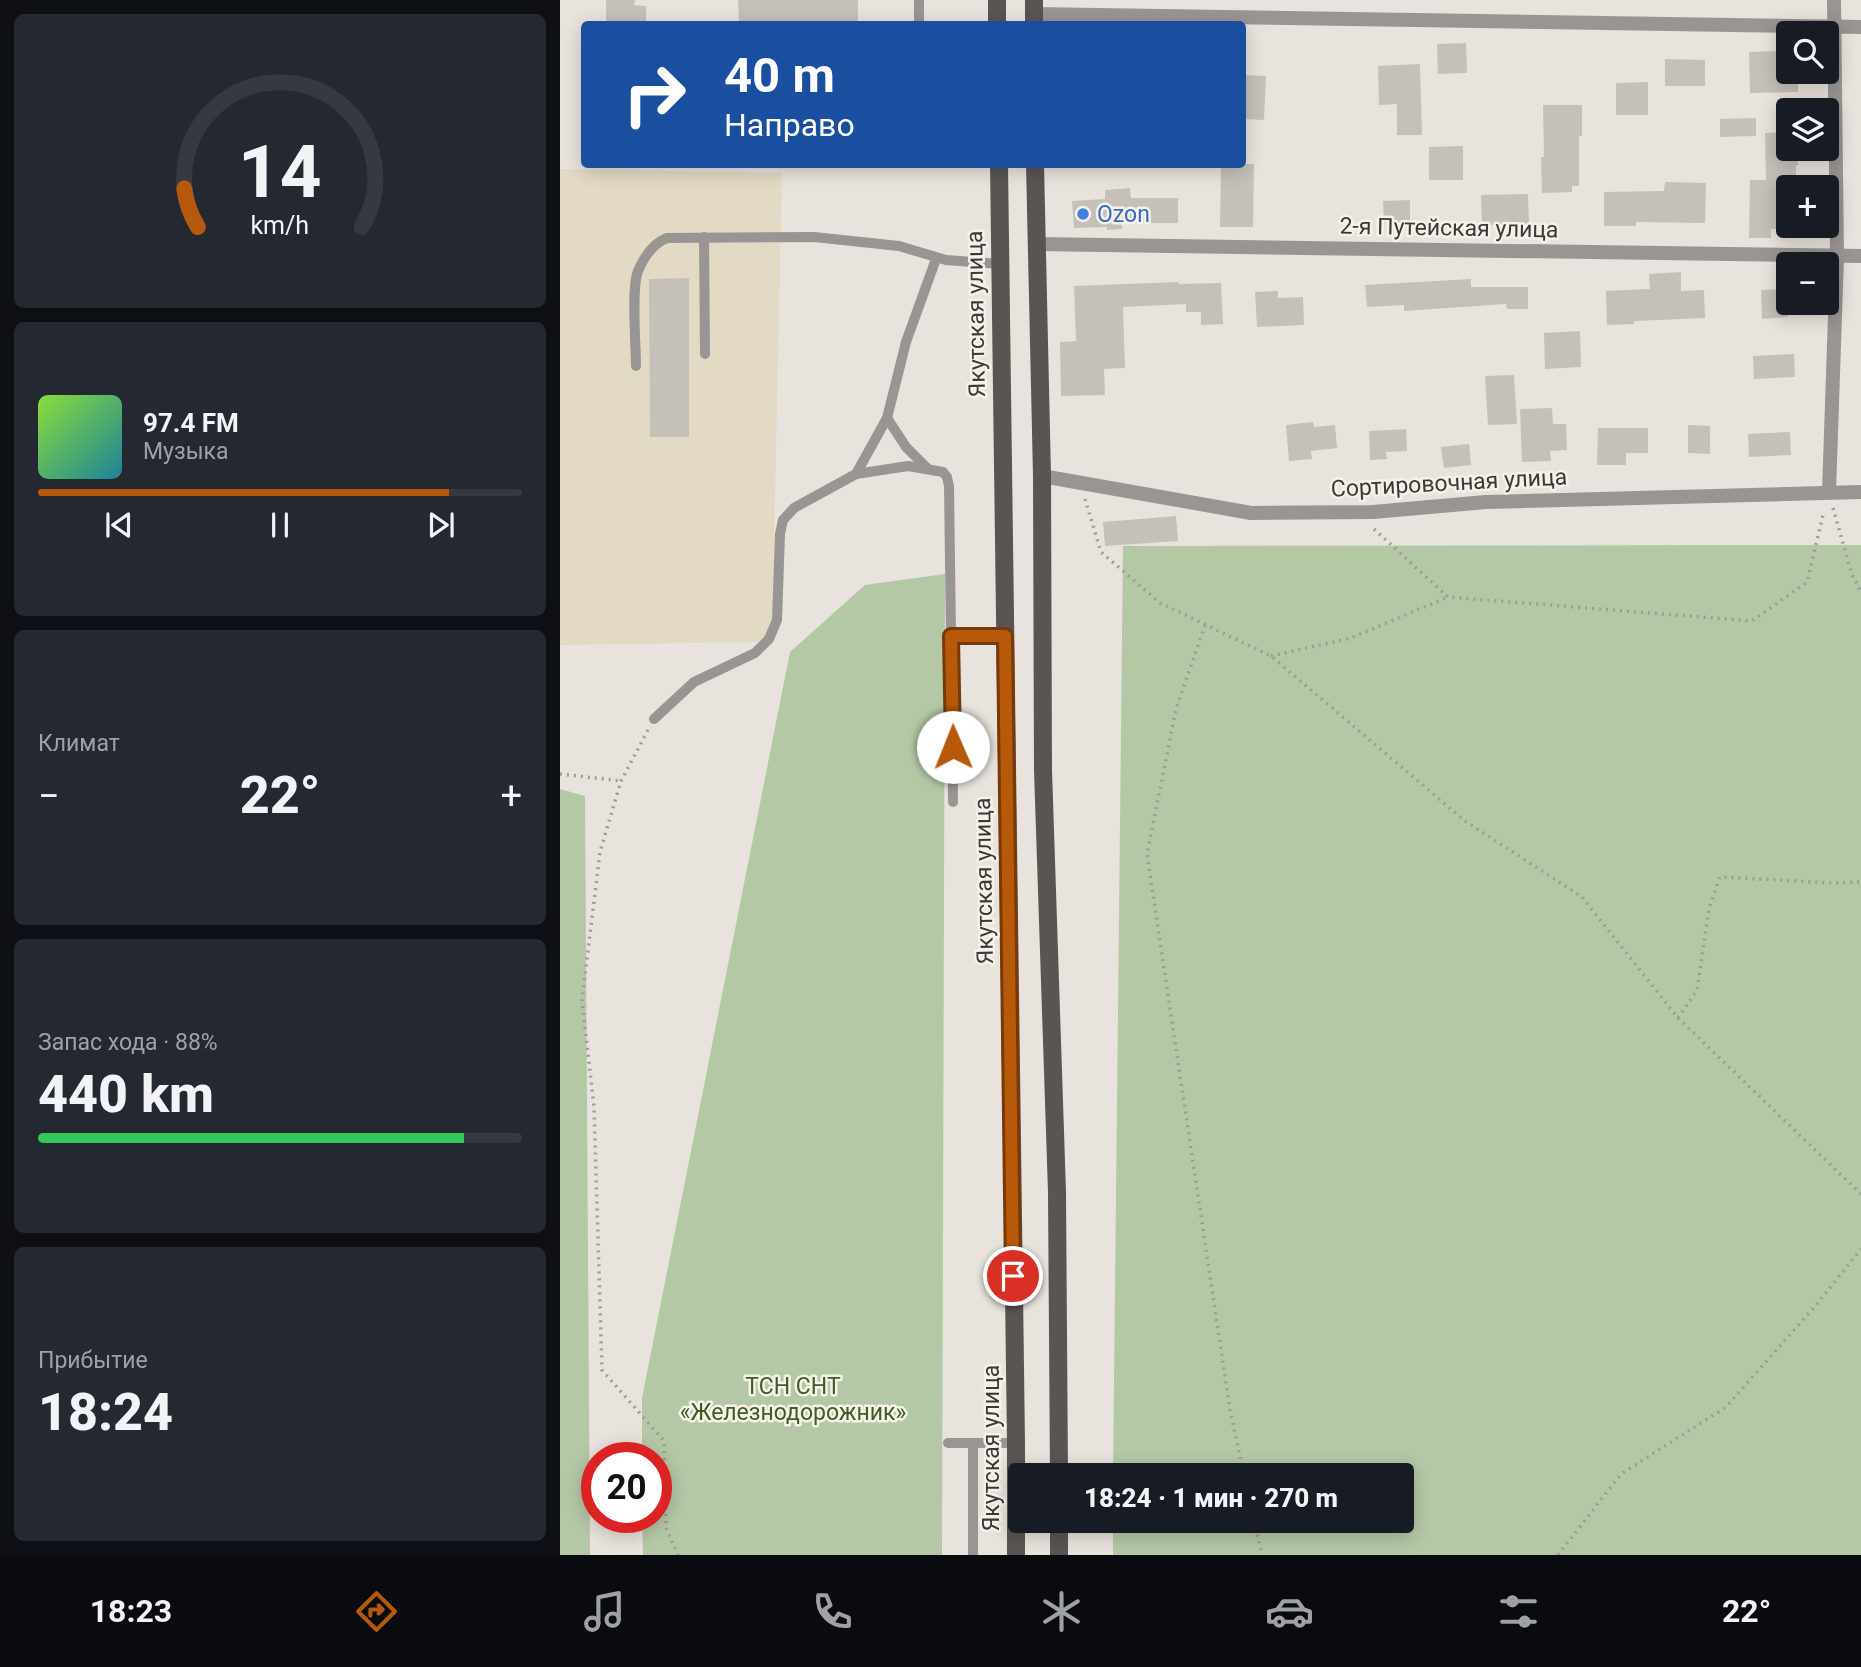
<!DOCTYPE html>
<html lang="ru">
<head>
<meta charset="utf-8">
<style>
	body { margin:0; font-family:Roboto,sans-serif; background:#242831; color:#f1f3f6; height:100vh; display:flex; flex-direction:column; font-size:26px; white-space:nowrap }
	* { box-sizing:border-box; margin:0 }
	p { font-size:23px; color:#9ea1a6 }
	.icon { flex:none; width:38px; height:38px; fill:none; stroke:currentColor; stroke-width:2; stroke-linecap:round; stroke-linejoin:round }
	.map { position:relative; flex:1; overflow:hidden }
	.panel { display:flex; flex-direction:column; gap:14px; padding:14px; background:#0d0f14; width:560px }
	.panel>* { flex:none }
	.guide { position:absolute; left:21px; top:21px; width:665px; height:147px; border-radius:7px; box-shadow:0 4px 18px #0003; background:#1a4fa0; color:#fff; overflow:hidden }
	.fabs { position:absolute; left:1216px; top:21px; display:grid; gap:14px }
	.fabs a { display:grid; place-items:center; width:63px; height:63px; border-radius:7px; background:#171b24; box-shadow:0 4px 18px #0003; font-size:35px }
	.speed { position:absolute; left:21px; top:1442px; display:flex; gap:14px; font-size:35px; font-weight:700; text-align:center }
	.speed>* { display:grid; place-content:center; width:91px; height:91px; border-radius:50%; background:#171b24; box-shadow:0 4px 18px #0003; line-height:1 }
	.speed .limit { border:10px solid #d22; background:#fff; color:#111 }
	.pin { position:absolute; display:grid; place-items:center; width:60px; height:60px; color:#fff; margin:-30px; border:4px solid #fff; border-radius:50%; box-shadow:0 2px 7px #0007 }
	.me { position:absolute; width:77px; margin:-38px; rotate:359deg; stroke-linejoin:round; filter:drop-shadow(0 0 5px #0008) }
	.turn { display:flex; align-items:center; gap:24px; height:147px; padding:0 28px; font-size:32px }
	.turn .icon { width:91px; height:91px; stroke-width:2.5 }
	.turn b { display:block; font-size:49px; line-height:60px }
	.big { font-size:52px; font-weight:800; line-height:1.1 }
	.panel .card { flex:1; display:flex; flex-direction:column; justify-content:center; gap:10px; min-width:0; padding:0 24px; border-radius:10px; background:#242831 }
	.panel .dial { align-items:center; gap:0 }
	.dial svg { height:182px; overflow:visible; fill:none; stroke:#363941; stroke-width:7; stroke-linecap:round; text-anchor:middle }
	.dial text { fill:#f1f3f6; stroke:none }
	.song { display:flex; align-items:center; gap:21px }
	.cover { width:84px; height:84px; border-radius:10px; background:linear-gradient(135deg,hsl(90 70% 55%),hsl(190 70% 35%)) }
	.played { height:7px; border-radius:4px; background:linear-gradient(90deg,#b7590b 85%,#363941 85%) }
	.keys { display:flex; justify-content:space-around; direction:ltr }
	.heat { display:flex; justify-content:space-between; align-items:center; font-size:38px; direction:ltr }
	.charge { height:10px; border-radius:5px; background:linear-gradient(90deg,#34c759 88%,#363941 0) }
	.trip { position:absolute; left:448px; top:1463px; width:406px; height:70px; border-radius:7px; background:#171b24; box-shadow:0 4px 18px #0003; font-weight:800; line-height:70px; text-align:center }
	.dock { display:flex; height:112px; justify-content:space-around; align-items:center; background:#090b0e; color:#9ea1a6 }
	.dock .icon { width:49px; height:49px }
	.dock .current { color:#b7590b }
	.dock b { font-size:32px; color:#f1f3f6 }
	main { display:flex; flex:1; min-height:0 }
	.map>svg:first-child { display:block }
</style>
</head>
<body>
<main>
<section class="panel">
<div class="card dial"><svg viewBox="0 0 100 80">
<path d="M14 69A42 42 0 1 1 86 69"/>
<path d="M14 69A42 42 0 0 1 8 52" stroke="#b7590b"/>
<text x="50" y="56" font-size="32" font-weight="700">14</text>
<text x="50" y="72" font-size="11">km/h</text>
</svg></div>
<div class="card">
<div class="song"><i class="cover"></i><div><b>97.4 FM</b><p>Музыка</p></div></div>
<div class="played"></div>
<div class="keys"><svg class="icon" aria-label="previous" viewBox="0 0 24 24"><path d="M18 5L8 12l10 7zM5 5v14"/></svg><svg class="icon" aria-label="pause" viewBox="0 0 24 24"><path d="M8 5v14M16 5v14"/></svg><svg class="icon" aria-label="next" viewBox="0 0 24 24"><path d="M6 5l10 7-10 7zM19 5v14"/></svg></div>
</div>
<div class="card"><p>Климат</p>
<div class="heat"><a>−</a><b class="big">22°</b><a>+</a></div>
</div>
<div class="card"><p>Запас хода · 88%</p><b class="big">440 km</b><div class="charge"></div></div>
<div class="card"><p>Прибытие</p><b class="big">18:24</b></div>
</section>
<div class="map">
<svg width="1301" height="1555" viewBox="0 0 1301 1555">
	<rect width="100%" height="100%" fill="#e9e3dd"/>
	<path fill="#e3dac5" d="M 0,169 L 222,173 L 212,642 L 0,645 Z"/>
	<g fill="#b5c8a6">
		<path d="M 1301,545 L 1301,1555 L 553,1555 L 553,1521 L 842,1521 L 842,1475 L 553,1475 L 563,546 Z"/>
		<path d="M 385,574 L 382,1555 L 83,1555 L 82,1517 L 96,1517 L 96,1458 L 82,1458 L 82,1398 L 230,652 L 305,585 Z"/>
		<path d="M 0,789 L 25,796 L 30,1555 L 0,1555 Z"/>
	</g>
	<g fill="#c6c0ba">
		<path d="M 46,0 L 75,0 L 74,5 L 86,6 L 86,24 L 46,24 Z"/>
		<path d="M 178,0 L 298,0 L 298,24 L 179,24 Z"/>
		<path d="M 906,43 L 907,73 L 878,74 L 877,44 Z"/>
		<path d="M 1217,51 L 1217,62 L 1228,62 L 1228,72 L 1238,72 L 1238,92 L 1190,93 L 1189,52 Z"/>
		<path d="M 1105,59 L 1145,60 L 1145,86 L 1105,86 Z"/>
		<path d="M 860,64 L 862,135 L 837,135 L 837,104 L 819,105 L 818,66 Z"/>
		<path d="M 682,75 L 706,76 L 704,120 L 682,119 Z"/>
		<path d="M 1088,82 L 1088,115 L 1056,115 L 1056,83 Z"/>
		<path d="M 983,105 L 1022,105 L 1022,136 L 1019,136 L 1019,186 L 1012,186 L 1012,192 L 982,193 L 981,157 L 984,157 Z"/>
		<path d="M 1196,118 L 1196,136 L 1160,137 L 1160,119 Z"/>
		<path d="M 1228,132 L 1228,149 L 1238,149 L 1238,165 L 1236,165 L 1236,187 L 1228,187 L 1228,229 L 1211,229 L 1211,238 L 1189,238 L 1190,180 L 1206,180 L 1205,133 Z"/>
		<path d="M 903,146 L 903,180 L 869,180 L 869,147 Z"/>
		<path d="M 661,164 L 694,164 L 693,227 L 660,227 Z"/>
		<path d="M 1105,182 L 1146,183 L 1145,223 L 1076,222 L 1076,226 L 1044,226 L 1044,192 L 1104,191 Z"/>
		<path d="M 570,188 L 571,198 L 618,198 L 618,223 L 562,223 L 562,229 L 547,230 L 547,227 L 514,228 L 512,201 L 545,199 L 545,190 Z"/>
		<path d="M 968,194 L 969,225 L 922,225 L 921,195 Z"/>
		<path d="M 850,200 L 850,222 L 824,223 L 823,201 Z"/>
		<path d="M 1121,272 L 1121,291 L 1144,290 L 1145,318 L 1074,321 L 1074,324 L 1047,325 L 1046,291 L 1090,289 L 1089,274 Z"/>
		<path d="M 129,278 L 129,437 L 90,437 L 89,279 Z"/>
		<path d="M 911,279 L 911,287 L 968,287 L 968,309 L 947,309 L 946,304 L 844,311 L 844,305 L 807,307 L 805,285 Z"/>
		<path d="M 618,282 L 619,284 L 661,283 L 663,324 L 641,325 L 641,312 L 626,312 L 626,304 L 563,307 L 565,368 L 544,369 L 545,395 L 501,396 L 500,342 L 516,341 L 514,286 Z"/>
		<path d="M 1228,289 L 1228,317 L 1202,319 L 1201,290 Z"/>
		<path d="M 718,291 L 718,298 L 743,297 L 744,325 L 697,327 L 695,292 Z"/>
		<path d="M 1020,331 L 1021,367 L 985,369 L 984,333 Z"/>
		<path d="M 1234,354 L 1235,377 L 1194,379 L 1193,356 Z"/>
		<path d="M 954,375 L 957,424 L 928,425 L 925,376 Z"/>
		<path d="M 992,408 L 993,424 L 1006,424 L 1007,450 L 990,451 L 991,461 L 962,462 L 960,409 Z"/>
		<path d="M 753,422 L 754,427 L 775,425 L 777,448 L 751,451 L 752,459 L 729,461 L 726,425 Z"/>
		<path d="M 1128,425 L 1150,426 L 1150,454 L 1128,453 Z"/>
		<path d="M 1038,428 L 1088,428 L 1088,453 L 1066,453 L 1066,465 L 1037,465 Z"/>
		<path d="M 846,429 L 847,451 L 826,452 L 827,459 L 810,460 L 809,431 Z"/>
		<path d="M 1230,432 L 1231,455 L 1189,457 L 1188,434 Z"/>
		<path d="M 909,444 L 911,465 L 884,468 L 881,447 Z"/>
		<path d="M 616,516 L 618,541 L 545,546 L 543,522 Z"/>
	</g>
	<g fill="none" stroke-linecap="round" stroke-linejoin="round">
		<g stroke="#9f9b96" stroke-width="3.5" stroke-dasharray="2 5" stroke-linecap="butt">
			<path d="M 525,499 L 541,552 L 600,603 L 711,656 L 905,821 L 1022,897 L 1118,1018 L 1301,1194"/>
			<path d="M 1273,508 L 1292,575 L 1301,592"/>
			<path d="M 814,529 L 888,597 L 1192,621 L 1247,582 L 1264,511"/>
			<path d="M 645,625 L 616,709 L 587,854 L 670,1410 L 684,1475"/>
			<path d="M 711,656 L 791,638 L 888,597"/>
			<path d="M 88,730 L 61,781 L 40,852 L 22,1000 L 34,1107 L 42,1370 L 104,1441 L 106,1528 L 118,1555"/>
			<path d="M 0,774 L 61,781"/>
			<path d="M 1118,1018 L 1137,990 L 1149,909 L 1160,877 L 1274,883 L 1301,882"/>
			<path d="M 694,1521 L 702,1555"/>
			<path d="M 998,1555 L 1061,1474 L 1166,1407 L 1257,1304 L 1301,1249"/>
		</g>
		<g stroke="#989593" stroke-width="10">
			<path d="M 359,0 L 359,24"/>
			<path d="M 144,237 L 145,354"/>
			<path d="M 76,366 C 76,345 71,288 78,271 C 84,257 94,243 107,238 L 254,237 L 339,246 L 386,260 L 440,264"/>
			<path d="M 327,418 L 346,447 L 368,469"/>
			<path d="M 296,474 L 327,418 L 346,342 L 376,259"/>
			<path d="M 391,636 L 393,802"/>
			<path d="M 94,719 L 134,682 L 195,653 L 209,639 L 217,620 L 220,534 L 223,520 L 234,508 L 296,474 L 348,466 L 383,472 L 387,477 L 389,486 L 391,636 L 445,636"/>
			<path d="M 388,1443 L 456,1443"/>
			<path d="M 413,1555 L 413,1443"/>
		</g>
		<g stroke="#989593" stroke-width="14">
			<path d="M 474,14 L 1301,27"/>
			<path d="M 476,244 L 1301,256"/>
			<path d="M 482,476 L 691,513 L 813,512 L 926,502 L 1301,492"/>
			<path d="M 1269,492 L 1277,257 L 1274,0"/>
		</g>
		<g stroke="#5a5552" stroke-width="18">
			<path d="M 437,0 L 437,24"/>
			<path d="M 474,0 L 474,24"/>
			<path d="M 439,164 L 456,1443 L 456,1555"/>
			<path d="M 475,164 L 482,476 L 483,770 L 497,1192 L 499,1475"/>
			<path d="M 499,1521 L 499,1555"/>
		</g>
	</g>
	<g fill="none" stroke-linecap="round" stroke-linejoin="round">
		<g stroke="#773a07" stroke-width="18">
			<path id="route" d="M 393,747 L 391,636 L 445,636 L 453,1276"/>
		</g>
		<use href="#route" stroke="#b7590b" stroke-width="12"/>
	</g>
	<circle fill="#3f7fe0" stroke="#f6f1ea" stroke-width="2.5" cx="523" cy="214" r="7"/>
	<g text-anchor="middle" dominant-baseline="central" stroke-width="5" stroke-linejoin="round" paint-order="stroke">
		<g font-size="23" fill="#366cbe" stroke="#f6f1ea" text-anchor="start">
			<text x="537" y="214">Ozon</text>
		</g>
		<g font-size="23" fill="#3b3936" stroke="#f6f1ea">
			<text transform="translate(889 228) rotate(1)">2-я Путейская улица</text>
			<text transform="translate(416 314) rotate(-91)">Якутская улица</text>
			<text transform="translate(889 483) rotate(-3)">Сортировочная улица</text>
			<text transform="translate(424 881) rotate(-91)">Якутская улица</text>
			<text transform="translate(431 1448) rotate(-90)">Якутская улица</text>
		</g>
		<g font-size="23" fill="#3f5c23" stroke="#f6f1ea">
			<text x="233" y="1386">ТСН СНТ<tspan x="233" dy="26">«Железнодорожник»</tspan></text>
		</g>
	</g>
</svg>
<div class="fabs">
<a><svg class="icon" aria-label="search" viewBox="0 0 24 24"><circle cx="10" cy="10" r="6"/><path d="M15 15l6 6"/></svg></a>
<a><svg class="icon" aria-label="layers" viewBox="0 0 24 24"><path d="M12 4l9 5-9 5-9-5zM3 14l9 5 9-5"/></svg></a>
<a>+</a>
<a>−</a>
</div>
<div class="speed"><div class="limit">20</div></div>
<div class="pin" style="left:453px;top:1276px;background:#d93025"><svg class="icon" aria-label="arrive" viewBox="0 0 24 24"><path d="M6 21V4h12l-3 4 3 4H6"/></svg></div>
<svg class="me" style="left:393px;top:747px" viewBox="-20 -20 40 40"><circle r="19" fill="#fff"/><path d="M0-13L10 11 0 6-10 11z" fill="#b7590b"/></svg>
<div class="trip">18:24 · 1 мин · 270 m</div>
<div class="guide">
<div class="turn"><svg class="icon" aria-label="right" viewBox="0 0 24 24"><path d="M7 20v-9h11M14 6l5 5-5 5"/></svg><div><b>40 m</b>Направо</div></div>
</div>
</div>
</main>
<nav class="dock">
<b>18:23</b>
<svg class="icon current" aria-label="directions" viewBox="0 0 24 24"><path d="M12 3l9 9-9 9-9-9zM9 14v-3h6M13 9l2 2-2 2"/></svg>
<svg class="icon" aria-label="music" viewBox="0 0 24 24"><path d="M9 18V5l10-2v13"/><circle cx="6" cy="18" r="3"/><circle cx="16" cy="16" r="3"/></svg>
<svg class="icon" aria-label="phone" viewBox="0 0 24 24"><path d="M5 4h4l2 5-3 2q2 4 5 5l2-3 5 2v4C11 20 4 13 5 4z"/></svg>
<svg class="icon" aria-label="climate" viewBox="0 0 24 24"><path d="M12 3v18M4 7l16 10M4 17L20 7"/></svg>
<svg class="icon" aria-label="car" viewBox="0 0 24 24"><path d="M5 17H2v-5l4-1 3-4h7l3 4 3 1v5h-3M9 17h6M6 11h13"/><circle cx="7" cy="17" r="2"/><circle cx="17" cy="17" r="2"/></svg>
<svg class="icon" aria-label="filters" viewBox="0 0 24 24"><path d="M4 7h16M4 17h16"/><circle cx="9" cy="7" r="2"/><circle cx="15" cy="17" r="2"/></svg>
<b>22°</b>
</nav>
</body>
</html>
